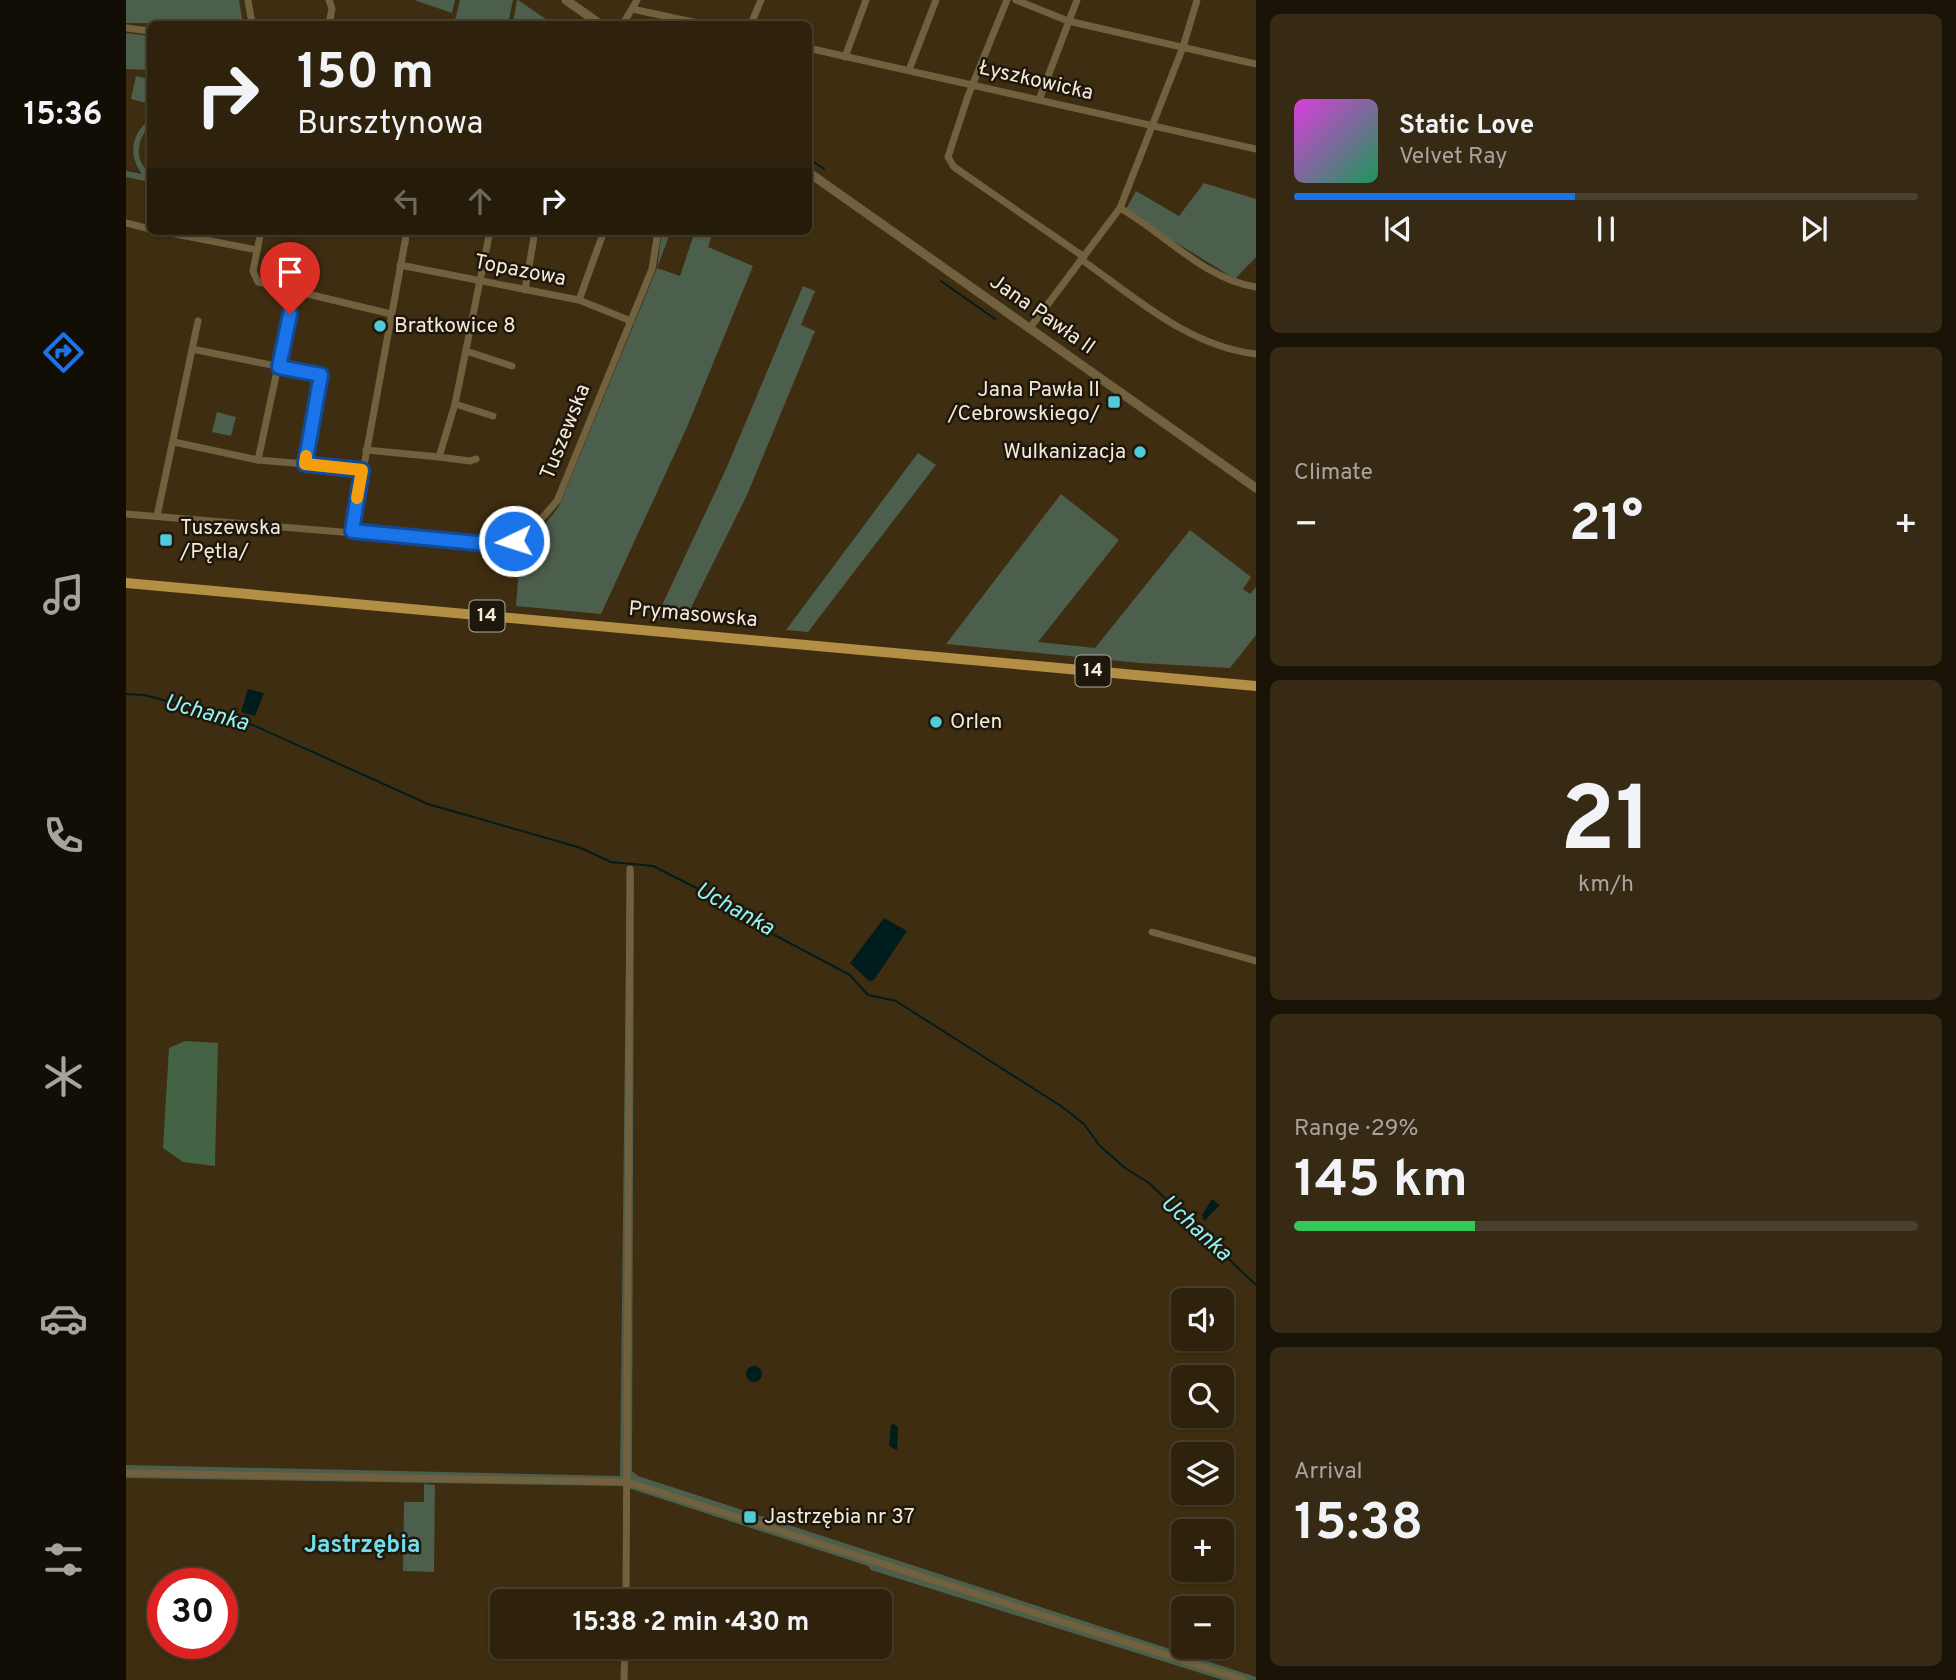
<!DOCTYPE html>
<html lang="en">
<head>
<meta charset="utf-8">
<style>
	body { margin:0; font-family:Overpass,sans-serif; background:#362a15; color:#f1f3f6; height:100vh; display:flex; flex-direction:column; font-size:26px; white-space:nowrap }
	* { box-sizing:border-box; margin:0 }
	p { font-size:23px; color:#a7a49d }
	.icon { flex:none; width:38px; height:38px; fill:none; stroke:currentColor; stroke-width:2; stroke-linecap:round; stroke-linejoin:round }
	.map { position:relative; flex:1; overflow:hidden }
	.details { display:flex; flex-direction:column; gap:14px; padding:14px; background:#191307; width:700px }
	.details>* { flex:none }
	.guide { position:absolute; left:21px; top:21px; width:665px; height:214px; border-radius:10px; box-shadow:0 2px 5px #0004,0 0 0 2px #493f2d; background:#2e220c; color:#f1f3f6; overflow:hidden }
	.fabs { position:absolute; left:1045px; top:1288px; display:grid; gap:14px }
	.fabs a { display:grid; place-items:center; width:63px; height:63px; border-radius:10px; background:#2e220c; box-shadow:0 2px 5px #0004,0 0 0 2px #493f2d; font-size:35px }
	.speed { position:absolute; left:21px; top:1568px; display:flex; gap:14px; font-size:35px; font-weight:700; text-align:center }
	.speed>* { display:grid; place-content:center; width:91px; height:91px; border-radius:50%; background:#2e220c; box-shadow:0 2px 5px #0004,0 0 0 2px #493f2d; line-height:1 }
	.speed .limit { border:10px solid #d22; background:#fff; color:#111 }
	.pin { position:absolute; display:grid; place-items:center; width:60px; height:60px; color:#fff; margin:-72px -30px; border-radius:50% 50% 50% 0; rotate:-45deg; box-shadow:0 0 7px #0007 }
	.pin .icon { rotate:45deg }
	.me { position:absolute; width:77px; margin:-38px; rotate:266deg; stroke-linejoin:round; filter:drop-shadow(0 0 5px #0008) }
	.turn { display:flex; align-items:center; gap:24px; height:147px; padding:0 35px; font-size:32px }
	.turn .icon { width:91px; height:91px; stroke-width:2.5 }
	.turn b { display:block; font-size:49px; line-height:60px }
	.lanes { display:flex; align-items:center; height:66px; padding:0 35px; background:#0003; justify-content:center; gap:35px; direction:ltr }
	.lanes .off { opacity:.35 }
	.big { font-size:52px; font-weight:700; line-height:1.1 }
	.details .tile { flex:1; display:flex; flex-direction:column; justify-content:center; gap:10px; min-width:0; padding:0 24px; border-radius:10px; background:#362a15 }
	.details .dial { align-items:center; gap:0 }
	.dial b { font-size:91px; line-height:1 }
	.song { display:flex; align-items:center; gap:21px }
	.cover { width:84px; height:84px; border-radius:10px; background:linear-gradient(135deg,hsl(300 70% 55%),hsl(150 70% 35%)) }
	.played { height:7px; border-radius:4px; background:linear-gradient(90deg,#1a73e8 45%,#493f2d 45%) }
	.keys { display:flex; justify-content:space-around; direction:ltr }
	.heat { display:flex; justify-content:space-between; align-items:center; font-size:38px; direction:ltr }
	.charge { height:10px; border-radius:5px; background:linear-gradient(90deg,#34c759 29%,#493f2d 0) }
	.trip { position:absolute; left:364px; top:1589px; width:402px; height:70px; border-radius:10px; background:#2e220c; box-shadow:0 2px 5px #0004,0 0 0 2px #493f2d; font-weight:700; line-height:70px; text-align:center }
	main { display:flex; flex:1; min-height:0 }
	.menu { display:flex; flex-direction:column; width:126px; justify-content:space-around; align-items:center; background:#120e05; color:#a7a49d }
	.menu .icon { width:49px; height:49px }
	.menu .active { color:#1a73e8 }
	.menu b { font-size:32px; color:#f1f3f6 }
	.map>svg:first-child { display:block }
</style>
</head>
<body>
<main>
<nav class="menu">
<b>15:36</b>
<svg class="icon active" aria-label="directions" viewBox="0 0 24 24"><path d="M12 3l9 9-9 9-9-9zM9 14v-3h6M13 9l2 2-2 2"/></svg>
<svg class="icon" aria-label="music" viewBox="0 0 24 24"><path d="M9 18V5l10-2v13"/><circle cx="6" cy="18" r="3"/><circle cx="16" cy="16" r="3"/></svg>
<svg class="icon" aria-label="phone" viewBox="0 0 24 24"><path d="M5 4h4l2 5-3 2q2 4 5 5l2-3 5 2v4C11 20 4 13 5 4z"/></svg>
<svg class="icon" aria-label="climate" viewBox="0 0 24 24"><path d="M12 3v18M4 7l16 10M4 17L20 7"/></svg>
<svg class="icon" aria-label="car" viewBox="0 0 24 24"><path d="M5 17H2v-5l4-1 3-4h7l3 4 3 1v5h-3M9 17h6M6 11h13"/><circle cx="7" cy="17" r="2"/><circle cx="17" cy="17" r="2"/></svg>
<svg class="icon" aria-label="filters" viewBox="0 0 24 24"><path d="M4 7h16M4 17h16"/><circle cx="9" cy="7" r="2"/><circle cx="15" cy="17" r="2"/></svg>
</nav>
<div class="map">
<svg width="1130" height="1680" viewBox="0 0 1130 1680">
	<rect width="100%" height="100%" fill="#3e2d10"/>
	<g fill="#4c5e4c">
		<path d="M 0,0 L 113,0 L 117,24 L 0,23 Z"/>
		<path d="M 288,0 L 329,0 L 326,13 Z"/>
		<path d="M 334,0 L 387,0 L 382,24 L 354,21 L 353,24 L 328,24 Z"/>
		<path d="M 391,0 L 392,0 L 427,24 L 387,24 Z"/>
		<path d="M 0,33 L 24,36 L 24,70 L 0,69 Z"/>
		<path d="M 10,76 L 24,79 L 24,104 L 5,99 Z"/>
		<path d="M 24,119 L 24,126 C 10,140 8,160 24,173 L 24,182 L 0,177 L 0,171 L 16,174 C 2,155 5,134 24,119 Z"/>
		<path d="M 1078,183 L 1130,199 L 1130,257 L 1109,279 L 999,211 L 1010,191 L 1053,216 Z"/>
		<path d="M 536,231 L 545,231 L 531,268 L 554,276 L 569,231 L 586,235 L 582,247 L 627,266 L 561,427 L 475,614 L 390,606 L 392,580 L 382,547 C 405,539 420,525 433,506 L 531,268 Z"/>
		<path d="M 677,286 L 689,291 L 675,325 L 689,331 L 621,495 L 558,622 L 530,618 L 600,469 Z"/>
		<path d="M 91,412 L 110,417 L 105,436 L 86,432 Z"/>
		<path d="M 792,453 L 810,465 L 682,632 L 660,630 Z"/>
		<path d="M 935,494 L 993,540 L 912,642 L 969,648 L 1064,530 L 1125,577 L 1117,589 L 1124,594 L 1130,587 L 1130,635 L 1104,668 L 1014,663 L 820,644 Z"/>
		<path d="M 501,870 L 508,871 L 506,1471 L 512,1476 L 1130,1677 L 1130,1680 L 1097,1680 L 745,1570 L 742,1566 L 496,1486 L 0,1478 L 0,1465 L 494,1476 Z"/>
		<path d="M 298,1484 L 309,1485 L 308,1572 L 277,1571 L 278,1502 L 298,1502 Z"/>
	</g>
	<path fill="#436344" d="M 59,1041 L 92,1043 L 89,1166 L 57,1162 L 37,1148 L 43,1048 Z"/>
	<g fill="#001d1d">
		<path d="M 122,689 L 138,693 L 129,716 L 115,712 Z"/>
		<path d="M 758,918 L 781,931 L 748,980 L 743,981 L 724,963 Z"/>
		<path d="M 1086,1199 L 1094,1205 L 1078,1221 L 1076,1215 Z"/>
		<circle cx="628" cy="1374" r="8"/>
		<path d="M 768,1424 L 772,1427 L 771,1450 L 763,1446 L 765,1425 Z"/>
	</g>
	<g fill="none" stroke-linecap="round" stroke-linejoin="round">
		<g stroke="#001d1d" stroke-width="2">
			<path d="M 682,158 L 698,169"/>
			<path d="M 815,281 L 869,319"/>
			<path d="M 0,694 L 18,695 L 118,721 L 302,804 L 455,848 L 485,862 L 527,866 L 588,897 L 603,911 L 724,975 L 742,995 L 770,1001 L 935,1106 L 958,1124 L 973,1145 L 999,1168 L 1023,1183 L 1130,1285"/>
		</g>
		<g stroke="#71613e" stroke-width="7">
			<path d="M 122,0 L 126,24"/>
			<path d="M 881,0 L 842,96 L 822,157 L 828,167 L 958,257"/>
			<path d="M 890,0 L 942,21 L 1130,64"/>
			<path d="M 506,9 L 576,24"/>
			<path d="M 203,24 L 206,9 L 203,0"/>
			<path d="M 497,24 L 511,0"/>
			<path d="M 625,24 L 635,0"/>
			<path d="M 0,28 L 24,31"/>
			<path d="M 682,48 L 1130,149"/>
			<path d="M 719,57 L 740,0"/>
			<path d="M 783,70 L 810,0"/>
			<path d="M 913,100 L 951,0"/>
			<path d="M 994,208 C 1038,233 1078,279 1130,287"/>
			<path d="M 0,223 L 24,229"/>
			<path d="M 34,231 L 131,250"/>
			<path d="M 135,231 L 127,271 L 132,282 L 265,314"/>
			<path d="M 268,231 L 280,233"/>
			<path d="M 956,260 C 1010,298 1062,346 1130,354"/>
			<path d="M 274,265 L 453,300 L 505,321"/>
			<path d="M 399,290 L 409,231"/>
			<path d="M 453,300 L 478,231"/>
			<path d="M 904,328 L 994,208 L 1057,47 L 1071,0"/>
			<path d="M 340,351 L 386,366"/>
			<path d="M 329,404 L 367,416"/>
			<path d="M 48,442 L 132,460 L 179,464 L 195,375 L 66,349"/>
			<path d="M 240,450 L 313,457 L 329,404 L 364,231"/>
			<path d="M 313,457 L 344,461 L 350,459"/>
			<path d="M 132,460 L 168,291"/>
			<path d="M 179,464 L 236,470"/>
			<path d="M 0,514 L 361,544 L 388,541 L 402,534 L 431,501 L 526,269 L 532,231"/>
			<path d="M 31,516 L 72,321"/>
			<path d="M 226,531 L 281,231"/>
			<path d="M 1026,932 L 1130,961"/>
			<path d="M 0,1473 L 502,1482 L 1118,1680"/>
			<path d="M 500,1601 L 504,869"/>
			<path d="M 498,1680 L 499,1647"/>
		</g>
		<g stroke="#71613e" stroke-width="9">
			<path d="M 440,0 L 474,24"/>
			<path d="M 682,172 L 1130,488"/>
		</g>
		<path stroke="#b28f44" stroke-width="10" d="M 0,583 L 1130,686"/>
	</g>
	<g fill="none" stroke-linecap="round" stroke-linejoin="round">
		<g stroke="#114b97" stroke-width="18">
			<path id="route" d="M 164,314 L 153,367 L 195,375 L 179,464 L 236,470 L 226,531 L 361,544 L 388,541"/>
		</g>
		<use href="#route" stroke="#1a73e8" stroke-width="12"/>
		<path stroke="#f59e0b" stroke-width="12" d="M 180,456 L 179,464 L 236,470 L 231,498"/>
	</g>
	<g fill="#52cbd9" stroke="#1e170b" stroke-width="2.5">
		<circle cx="254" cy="326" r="7"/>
		<rect x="981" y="395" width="14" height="14" rx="3.5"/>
		<circle cx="1014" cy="452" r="7"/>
		<rect x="33" y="533" width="14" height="14" rx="3.5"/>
		<circle cx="810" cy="722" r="7"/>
		<rect x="617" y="1510" width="14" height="14" rx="3.5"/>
	</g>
	<g text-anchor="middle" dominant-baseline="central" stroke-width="5" stroke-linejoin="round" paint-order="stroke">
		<g fill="#1e170b" stroke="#b5ab9d" stroke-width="2">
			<rect x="343.5" y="600.5" width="35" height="31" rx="5"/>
			<rect x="949.5" y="655.5" width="35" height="31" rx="5"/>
		</g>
		<g font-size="19" font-weight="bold" fill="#f6ebdb">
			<text x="361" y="616">14</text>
			<text x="967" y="671">14</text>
		</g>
		<g font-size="21" fill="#f6ebdb" stroke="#1e170b">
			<text transform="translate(910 81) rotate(13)">Łyszkowicka</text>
			<text transform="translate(394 271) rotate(11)">Topazowa</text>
			<text transform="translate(916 315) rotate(35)">Jana Pawła II</text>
			<text transform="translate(440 432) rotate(-68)">Tuszewska</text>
			<text transform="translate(567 615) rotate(5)">Prymasowska</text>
		</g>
		<g font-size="21" fill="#f6ebdb" stroke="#1e170b" text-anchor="start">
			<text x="268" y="326">Bratkowice 8</text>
			<text x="974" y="390" text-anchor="end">Jana Pawła II<tspan x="974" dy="24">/Cebrowskiego/</tspan></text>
			<text x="1000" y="452" text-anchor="end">Wulkanizacja</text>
			<text x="54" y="528">Tuszewska<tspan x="54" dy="24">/Pętla/</tspan></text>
			<text x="824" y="722">Orlen</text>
			<text x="638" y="1517">Jastrzębia nr 37</text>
		</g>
		<g font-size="23" font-style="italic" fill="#92f2f4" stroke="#1e170b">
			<text transform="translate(80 714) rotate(15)">Uchanka</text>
			<text transform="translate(608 910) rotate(29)">Uchanka</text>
			<text transform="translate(1069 1229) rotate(42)">Uchanka</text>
		</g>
		<g font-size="24" font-weight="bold" fill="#73deeb" stroke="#1e170b">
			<text x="236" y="1546">Jastrzębia</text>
		</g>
	</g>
</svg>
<div class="fabs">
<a><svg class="icon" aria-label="sound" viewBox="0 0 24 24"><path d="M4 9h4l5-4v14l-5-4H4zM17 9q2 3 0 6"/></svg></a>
<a><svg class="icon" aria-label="search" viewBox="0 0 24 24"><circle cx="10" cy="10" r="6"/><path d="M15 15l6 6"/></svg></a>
<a><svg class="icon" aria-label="layers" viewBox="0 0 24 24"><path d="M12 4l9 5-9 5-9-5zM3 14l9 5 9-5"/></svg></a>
<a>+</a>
<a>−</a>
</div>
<div class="speed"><div class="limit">30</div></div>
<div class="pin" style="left:164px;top:314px;background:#d93025"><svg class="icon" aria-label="arrive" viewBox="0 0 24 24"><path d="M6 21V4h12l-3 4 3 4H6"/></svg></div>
<svg class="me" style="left:388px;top:541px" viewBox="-20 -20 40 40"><circle r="17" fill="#1a73e8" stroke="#fff" stroke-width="3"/><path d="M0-11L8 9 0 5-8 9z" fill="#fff"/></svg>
<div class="trip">15:38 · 2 min · 430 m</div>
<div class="guide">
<div class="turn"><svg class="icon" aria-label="right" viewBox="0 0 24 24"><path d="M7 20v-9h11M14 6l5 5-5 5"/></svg><div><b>150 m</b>Bursztynowa</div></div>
<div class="lanes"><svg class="icon off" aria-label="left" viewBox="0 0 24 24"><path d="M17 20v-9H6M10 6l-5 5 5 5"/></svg><svg class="icon off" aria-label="ahead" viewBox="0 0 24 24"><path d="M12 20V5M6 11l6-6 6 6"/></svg><svg class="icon" aria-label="right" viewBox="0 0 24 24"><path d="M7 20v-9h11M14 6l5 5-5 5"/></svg></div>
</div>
</div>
<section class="details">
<div class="tile">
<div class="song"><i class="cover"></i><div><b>Static Love</b><p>Velvet Ray</p></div></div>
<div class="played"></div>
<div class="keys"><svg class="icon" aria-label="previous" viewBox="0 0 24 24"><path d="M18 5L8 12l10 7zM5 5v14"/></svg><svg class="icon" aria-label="pause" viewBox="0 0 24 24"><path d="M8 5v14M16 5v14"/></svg><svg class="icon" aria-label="next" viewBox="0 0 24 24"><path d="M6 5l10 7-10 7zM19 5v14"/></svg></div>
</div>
<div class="tile"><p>Climate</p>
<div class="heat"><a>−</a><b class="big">21°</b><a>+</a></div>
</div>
<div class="tile dial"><b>21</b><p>km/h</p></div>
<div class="tile"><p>Range · 29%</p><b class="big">145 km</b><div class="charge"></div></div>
<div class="tile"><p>Arrival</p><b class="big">15:38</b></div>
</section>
</main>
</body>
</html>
